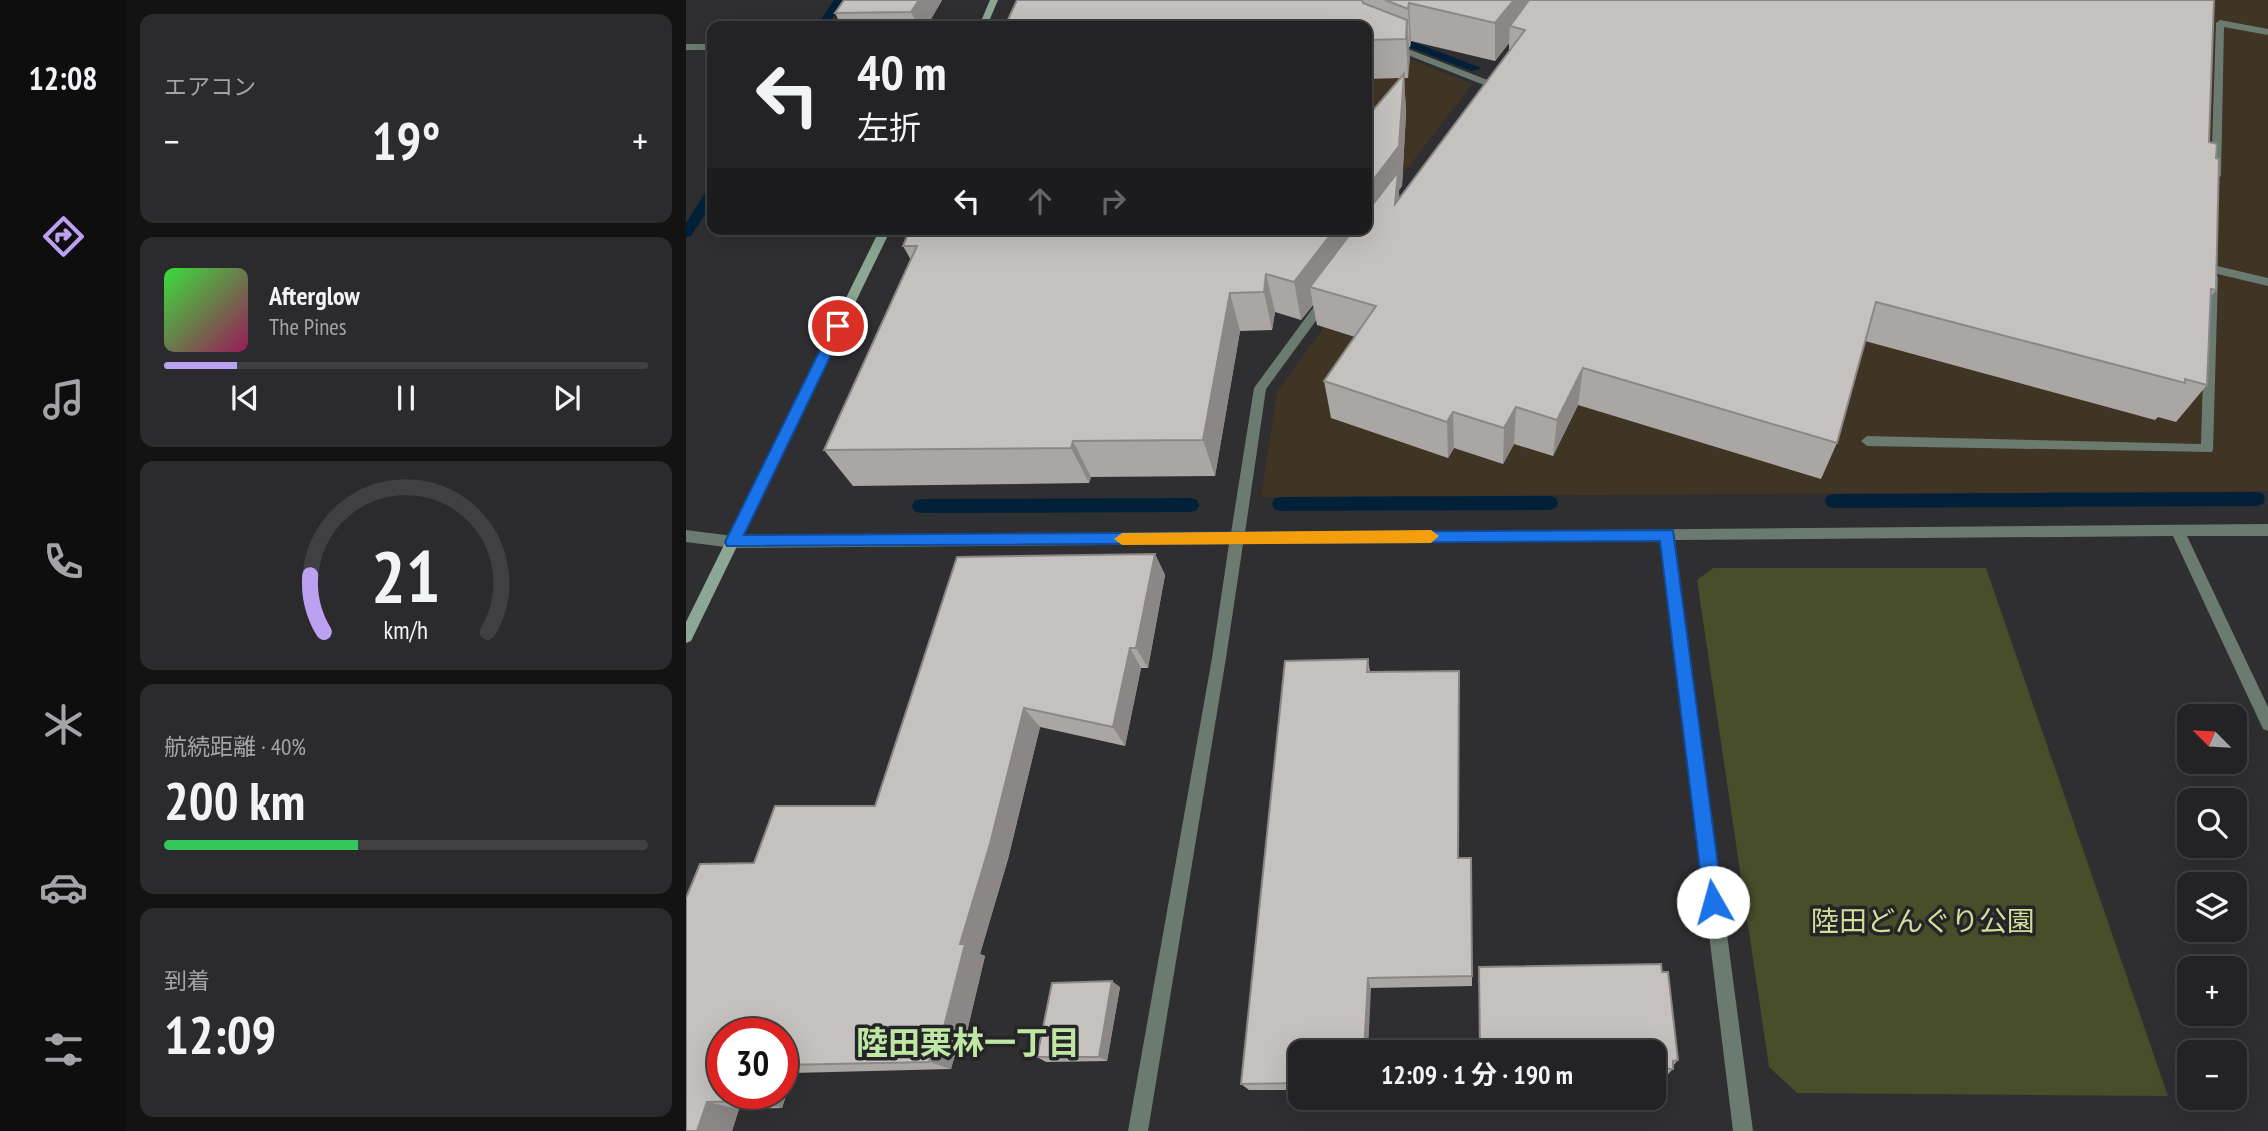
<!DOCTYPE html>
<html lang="ja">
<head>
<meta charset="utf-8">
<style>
	body { margin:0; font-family:"PT Sans Narrow","Noto Sans JP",sans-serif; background:#2b2a2d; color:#f1f3f6; height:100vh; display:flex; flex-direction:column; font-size:26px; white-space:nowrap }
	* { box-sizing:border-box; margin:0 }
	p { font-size:23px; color:#a3a4a7 }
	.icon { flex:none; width:38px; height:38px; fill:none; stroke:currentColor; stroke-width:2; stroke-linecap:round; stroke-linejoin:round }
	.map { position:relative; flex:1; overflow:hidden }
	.panel { display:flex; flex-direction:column; gap:14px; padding:14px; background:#131314; width:560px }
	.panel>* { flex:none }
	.hud { position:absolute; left:21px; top:21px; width:665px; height:214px; border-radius:14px; box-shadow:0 7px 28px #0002,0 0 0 2px #403f42; background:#232225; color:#f1f3f6; overflow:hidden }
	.needle { width:46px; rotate:294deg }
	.controls { position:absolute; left:1491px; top:704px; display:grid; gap:14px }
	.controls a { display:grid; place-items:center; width:70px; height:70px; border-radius:14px; background:#232225; box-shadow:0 7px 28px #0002,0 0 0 2px #403f42; font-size:35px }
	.speed { position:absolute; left:21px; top:1018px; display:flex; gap:14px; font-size:35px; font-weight:700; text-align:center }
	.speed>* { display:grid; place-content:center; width:91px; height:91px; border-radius:50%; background:#232225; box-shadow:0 7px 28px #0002,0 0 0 2px #403f42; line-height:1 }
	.speed .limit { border:10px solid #d22; background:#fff; color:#111 }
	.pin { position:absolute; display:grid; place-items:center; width:60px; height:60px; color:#fff; margin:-30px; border:4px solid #fff; border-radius:50%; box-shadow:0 2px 7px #0007 }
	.me { position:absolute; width:77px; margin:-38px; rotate:353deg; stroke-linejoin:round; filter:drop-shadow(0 0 5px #0008) }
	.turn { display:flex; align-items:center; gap:24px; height:147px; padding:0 35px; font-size:32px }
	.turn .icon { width:91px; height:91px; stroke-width:2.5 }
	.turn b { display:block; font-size:49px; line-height:60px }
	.lanes { display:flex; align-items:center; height:66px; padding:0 35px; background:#0003; justify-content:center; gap:35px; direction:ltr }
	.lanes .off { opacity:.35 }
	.big { font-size:52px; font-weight:700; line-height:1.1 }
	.panel .widget { flex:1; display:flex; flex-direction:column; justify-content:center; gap:10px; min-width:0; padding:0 24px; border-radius:14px; background:#2b2a2d }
	.panel .dial { align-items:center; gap:0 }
	.dial svg { height:182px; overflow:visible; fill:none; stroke:#403f42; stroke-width:7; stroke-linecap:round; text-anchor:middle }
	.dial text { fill:#f1f3f6; stroke:none }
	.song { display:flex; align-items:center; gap:21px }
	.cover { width:84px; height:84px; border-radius:10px; background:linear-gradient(135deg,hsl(120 70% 55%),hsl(330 70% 35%)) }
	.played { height:7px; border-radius:4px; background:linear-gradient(90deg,#bca0f2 15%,#403f42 15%) }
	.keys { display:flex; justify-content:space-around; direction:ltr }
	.heat { display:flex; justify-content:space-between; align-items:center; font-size:38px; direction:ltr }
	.charge { height:10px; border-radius:5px; background:linear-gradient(90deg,#34c759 40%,#403f42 0) }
	.trip { position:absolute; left:602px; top:1040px; width:378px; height:70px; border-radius:14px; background:#232225; box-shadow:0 7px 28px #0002,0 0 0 2px #403f42; font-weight:700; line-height:70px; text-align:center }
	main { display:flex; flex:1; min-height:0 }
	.dock { display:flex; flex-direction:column; width:126px; justify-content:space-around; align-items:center; background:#0e0e0f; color:#a3a4a7 }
	.dock .icon { width:49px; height:49px }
	.dock .current { color:#bca0f2 }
	.dock b { font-size:32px; color:#f1f3f6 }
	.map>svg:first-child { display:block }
</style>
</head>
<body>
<main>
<nav class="dock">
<b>12:08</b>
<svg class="icon current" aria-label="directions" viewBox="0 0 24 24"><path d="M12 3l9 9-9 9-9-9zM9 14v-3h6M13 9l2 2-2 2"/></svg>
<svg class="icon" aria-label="music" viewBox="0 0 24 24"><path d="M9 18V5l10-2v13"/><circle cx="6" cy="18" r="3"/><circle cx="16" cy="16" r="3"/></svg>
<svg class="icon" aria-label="phone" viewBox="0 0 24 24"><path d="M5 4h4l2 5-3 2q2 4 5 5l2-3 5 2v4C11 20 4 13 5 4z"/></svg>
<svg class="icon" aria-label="climate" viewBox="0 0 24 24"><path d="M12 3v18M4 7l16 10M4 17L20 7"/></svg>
<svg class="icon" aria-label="car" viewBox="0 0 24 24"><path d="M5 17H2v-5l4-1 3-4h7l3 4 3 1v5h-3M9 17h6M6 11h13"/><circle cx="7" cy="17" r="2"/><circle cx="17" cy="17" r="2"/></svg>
<svg class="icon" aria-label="filters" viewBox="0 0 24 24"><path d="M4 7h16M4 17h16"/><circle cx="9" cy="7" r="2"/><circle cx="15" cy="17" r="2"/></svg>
</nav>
<section class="panel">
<div class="widget"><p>エアコン</p>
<div class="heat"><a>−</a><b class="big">19°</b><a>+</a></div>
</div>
<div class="widget">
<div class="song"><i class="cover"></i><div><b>Afterglow</b><p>The Pines</p></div></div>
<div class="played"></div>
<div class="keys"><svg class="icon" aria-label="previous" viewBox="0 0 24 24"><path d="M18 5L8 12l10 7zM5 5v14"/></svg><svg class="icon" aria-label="pause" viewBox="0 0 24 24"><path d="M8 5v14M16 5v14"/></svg><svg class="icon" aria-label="next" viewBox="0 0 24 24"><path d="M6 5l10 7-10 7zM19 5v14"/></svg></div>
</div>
<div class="widget dial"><svg viewBox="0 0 100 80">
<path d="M14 69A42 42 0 1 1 86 69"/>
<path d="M14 69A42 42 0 0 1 8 44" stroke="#bca0f2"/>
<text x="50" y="56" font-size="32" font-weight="700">21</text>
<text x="50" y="72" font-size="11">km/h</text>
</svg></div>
<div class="widget"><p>航続距離 · 40%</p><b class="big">200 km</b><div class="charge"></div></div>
<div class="widget"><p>到着</p><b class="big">12:09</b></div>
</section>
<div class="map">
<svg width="1582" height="1131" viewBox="0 0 1582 1131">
	<rect width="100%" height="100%" fill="#2f2e31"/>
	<g fill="#403425">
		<path d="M 875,0 L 1582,0 L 1582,491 L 575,497 L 591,392 Z"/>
		<path d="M 681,42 L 786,84 L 681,221 Z"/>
	</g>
	<path fill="#484d2a" d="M 1027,568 L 1300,568 L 1482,1096 L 1111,1093 L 1083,1067 L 1011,580 Z"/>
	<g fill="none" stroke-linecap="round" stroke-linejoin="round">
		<g fill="#022139" fill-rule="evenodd">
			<path d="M 148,0 L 158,0 L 141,26 L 131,26 Z"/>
			<path d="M 681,24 L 793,67 L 795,69 L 785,71 L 681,31 L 681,26 L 676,26 Z"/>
			<path d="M 26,189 L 26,203 L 5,236 L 0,237 L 0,223 L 21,190 Z"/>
			<path d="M 1571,492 L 1577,494 L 1579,499 L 1577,504 L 1571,506 L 1147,508 L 1141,506 L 1139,501 L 1141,496 L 1147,494 Z"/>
			<path d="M 864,496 L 870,498 L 872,503 L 870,508 L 864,510 L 594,511 L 588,509 L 586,504 L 588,499 L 594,497 Z"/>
			<path d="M 505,498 L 511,500 L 513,505 L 511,510 L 505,512 L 234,513 L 228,511 L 226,506 L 228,501 L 234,499 Z"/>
		</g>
		<g fill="#6b7b70" fill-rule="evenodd">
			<path d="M 1534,20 L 1582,29 L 1582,35 L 1538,27 L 1535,176 L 1530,179 L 1525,176 L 1530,23 Z"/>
			<path d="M 1527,265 L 1582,278 L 1582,286 L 1523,272 L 1521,269 Z"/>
			<path d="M 1526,273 L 1532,277 L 1527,449 L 1526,452 L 1181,446 L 1175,441 L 1181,436 L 1515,444 L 1520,277 Z"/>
		</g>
		<g fill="#6b7b70" fill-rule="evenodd">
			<path d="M 163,0 L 171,0 L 155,26 L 147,26 Z"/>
			<path d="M 681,33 L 804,81 L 806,83 L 798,85 L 681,39 Z"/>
			<rect x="0" y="44" width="26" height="6"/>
			<path d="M 639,296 L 643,297 L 643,303 L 580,389 L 559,533 L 1582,524 L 1582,536 L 1501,536 L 1582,707 L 1582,731 L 1577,729 L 1487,536 L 989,540 L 1067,1131 L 1047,1131 L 975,540 L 557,544 L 540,658 L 462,1131 L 442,1131 L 526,658 L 543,544 L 47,548 L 0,542 L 0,530 L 47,536 L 545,533 L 568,388 L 635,297 Z"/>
		</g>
		<g fill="#8ca794" fill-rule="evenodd">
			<path d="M 304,0 L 312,0 L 301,26 L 293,26 Z"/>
			<path d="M 194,229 L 205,229 L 5,641 L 0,643 L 0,622 Z"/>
		</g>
	</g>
	<g fill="#a9a6a4" fill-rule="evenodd">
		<path d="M 158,0 L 256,0 L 241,26 L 156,26 L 149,13 Z"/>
		<path d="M 331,0 L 1528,0 L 1523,142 L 1530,158 L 1530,290 L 1524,297 L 1521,385 L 1490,422 L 1472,417 L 1469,420 L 1179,341 L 1151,443 L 1135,479 L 892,405 L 867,456 L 828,444 L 817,464 L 768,448 L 762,458 L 645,418 L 638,381 L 669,337 L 631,325 L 627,305 L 615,320 L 589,312 L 586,330 L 554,331 L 529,476 L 405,477 L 403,483 L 167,486 L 138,450 L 225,260 L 217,246 L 681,229 L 715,78 L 681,79 L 681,26 ZM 725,41 L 809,61 L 823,43 L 823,51 L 713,199 L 713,190 L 716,186 L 720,113 L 718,78 L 722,78 L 723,47 L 724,47 Z"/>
		<path d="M 469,554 L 479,575 L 462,668 L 455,668 L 439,746 L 354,727 L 322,859 L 294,954 L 299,956 L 279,1040 L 273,1040 L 265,1069 L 107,1073 L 96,1108 L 53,1109 L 46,1131 L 0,1131 L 189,806 ZM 96,1034 L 96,1094 L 37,1094 Z"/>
		<path d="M 682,659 L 684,672 L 773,688 L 773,858 L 785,858 L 786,986 L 685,988 L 614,1052 L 614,1090 L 563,1090 L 555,1084 Z"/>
		<path d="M 793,967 L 992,1060 L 987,1066 L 987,1069 L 979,1077 L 968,1077 L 968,1052 Z"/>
		<path d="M 434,987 L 421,1061 L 360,1062 L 351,1057 Z"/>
	</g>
	<g fill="#8a8786">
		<path d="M 233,0 L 256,0 L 241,26 L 232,26 L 225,12 Z"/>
		<path d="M 828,0 L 856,0 L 824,26 L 823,43 L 809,61 L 809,23 Z"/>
		<path d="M 723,3 L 725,41 L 724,47 L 722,9 Z"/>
		<path d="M 721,20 L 724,59 L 722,78 L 720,39 Z"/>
		<path d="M 718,74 L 720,113 L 716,186 L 713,190 L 714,211 L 624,287 L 627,305 L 615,320 L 608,282 L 649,229 L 681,229 L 681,188 Z"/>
		<path d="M 580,274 L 589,312 L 586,330 L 578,292 Z"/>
		<path d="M 544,293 L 554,331 L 529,476 L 517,440 Z"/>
		<path d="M 897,368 L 892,405 L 867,456 L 871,420 Z"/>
		<path d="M 830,407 L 828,444 L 817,464 L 818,428 Z"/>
		<path d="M 767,412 L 768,448 L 762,458 L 761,422 Z"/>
		<path d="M 387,441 L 405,477 L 403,483 L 385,448 Z"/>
		<path d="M 469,554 L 479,575 L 462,668 L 450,648 Z"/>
		<path d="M 444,648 L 455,668 L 439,746 L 427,727 Z"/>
		<path d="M 338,708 L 354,727 L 322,859 L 294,954 L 299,956 L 279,1040 L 257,1031 L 274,944 Z"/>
		<path d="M 682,978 L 685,988 L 682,1052 L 678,1052 Z"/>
		<path d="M 426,981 L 434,987 L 421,1061 L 413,1057 Z"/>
		<path d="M 252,1030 L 273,1040 L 265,1069 L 243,1062 Z"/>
		<path d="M 96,1070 L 107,1073 L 96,1108 L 66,1101 L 68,1094 L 96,1094 Z"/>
		<path d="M 21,1102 L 53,1109 L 46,1131 L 11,1131 Z"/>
	</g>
	<g fill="#c5c1bf" stroke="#8a8786" stroke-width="2">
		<path d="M 158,0 L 233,0 L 225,12 L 149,13 Z"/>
		<path d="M 331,0 L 676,0 L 677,3 L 721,20 L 720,39 L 681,40 L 681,26 L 319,26 Z"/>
		<path d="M 699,0 L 828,0 L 809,23 L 723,3 L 722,9 Z"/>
		<path d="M 843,0 L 1528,0 L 1523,142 L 1531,144 L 1530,158 L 1533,159 L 1530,290 L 1525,289 L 1521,385 L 1499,379 L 1499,383 L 1190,302 L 1151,443 L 897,368 L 871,420 L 830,407 L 818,428 L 767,412 L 761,422 L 638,381 L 690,306 L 624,287 L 668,229 L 681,229 L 681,212 L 712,172 L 709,204 L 839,30 L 824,26 Z"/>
		<path d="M 718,74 L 713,146 L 681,188 L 681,117 Z"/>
		<path d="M 224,229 L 649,229 L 608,282 L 580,274 L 578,292 L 544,293 L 517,440 L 387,441 L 385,448 L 138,450 L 231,246 L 217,246 Z"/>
		<path d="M 469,554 L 450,648 L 444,648 L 427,727 L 338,708 L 304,844 L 274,944 L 279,944 L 257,1031 L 252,1030 L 243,1062 L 96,1065 L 96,1034 L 37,1034 L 37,1094 L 68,1094 L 66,1101 L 21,1102 L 11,1131 L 0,1131 L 0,898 L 14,864 L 68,863 L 89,806 L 189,806 L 271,557 Z"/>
		<path d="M 682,659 L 681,672 L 773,671 L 772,858 L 785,858 L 786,976 L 682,978 L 678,1052 L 614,1052 L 614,1083 L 555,1084 L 599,661 Z"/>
		<path d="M 975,964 L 976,972 L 982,972 L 992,1060 L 987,1061 L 987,1069 L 968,1069 L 968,1052 L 794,1052 L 793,967 Z"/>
		<path d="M 426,981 L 413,1057 L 351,1057 L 366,983 Z"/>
	</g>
	<path fill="#1a73e8" stroke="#114b97" stroke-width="2" d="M 152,321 L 159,326 L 58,535 L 987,530 L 1037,902 L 1034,909 L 1027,912 L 1020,909 L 1018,902 L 974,541 L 41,546 L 39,542 L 146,326 Z"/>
	<path fill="#f59e0b" d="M 745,530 L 753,536 L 745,543 L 436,545 L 428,539 L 436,533 Z"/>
	<g text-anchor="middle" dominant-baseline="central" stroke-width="7" stroke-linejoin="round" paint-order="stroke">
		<g font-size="28" fill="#d3dd9a" stroke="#252427">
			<text x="1237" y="920">陸田どんぐり公園</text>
		</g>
		<g font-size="32" font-weight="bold" fill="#bee7a3" stroke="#252427">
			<text x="282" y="1042">陸田栗林一丁目</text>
		</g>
	</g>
</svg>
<div class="controls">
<a><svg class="needle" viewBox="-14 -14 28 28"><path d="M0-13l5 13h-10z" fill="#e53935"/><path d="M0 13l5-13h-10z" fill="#a3a4a7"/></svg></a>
<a><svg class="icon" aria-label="search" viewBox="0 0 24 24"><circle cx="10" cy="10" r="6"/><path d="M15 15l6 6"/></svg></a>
<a><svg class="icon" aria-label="layers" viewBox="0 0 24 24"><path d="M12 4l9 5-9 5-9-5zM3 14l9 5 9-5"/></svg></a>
<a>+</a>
<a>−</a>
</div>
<div class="speed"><div class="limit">30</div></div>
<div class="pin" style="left:152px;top:326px;background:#d93025"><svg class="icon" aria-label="arrive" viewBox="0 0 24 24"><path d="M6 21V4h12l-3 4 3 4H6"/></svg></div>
<svg class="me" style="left:1027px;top:902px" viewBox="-20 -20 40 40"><circle r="19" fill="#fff"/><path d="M0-13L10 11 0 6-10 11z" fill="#1a73e8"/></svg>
<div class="trip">12:09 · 1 分 · 190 m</div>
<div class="hud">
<div class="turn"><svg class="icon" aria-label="left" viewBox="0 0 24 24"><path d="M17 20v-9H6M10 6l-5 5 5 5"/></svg><div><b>40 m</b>左折</div></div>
<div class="lanes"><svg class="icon" aria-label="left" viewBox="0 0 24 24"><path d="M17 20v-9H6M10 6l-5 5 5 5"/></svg><svg class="icon off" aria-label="ahead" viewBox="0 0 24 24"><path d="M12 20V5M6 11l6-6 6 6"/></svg><svg class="icon off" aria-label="right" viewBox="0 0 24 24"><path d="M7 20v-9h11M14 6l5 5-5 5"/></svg></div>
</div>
</div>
</main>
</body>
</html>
